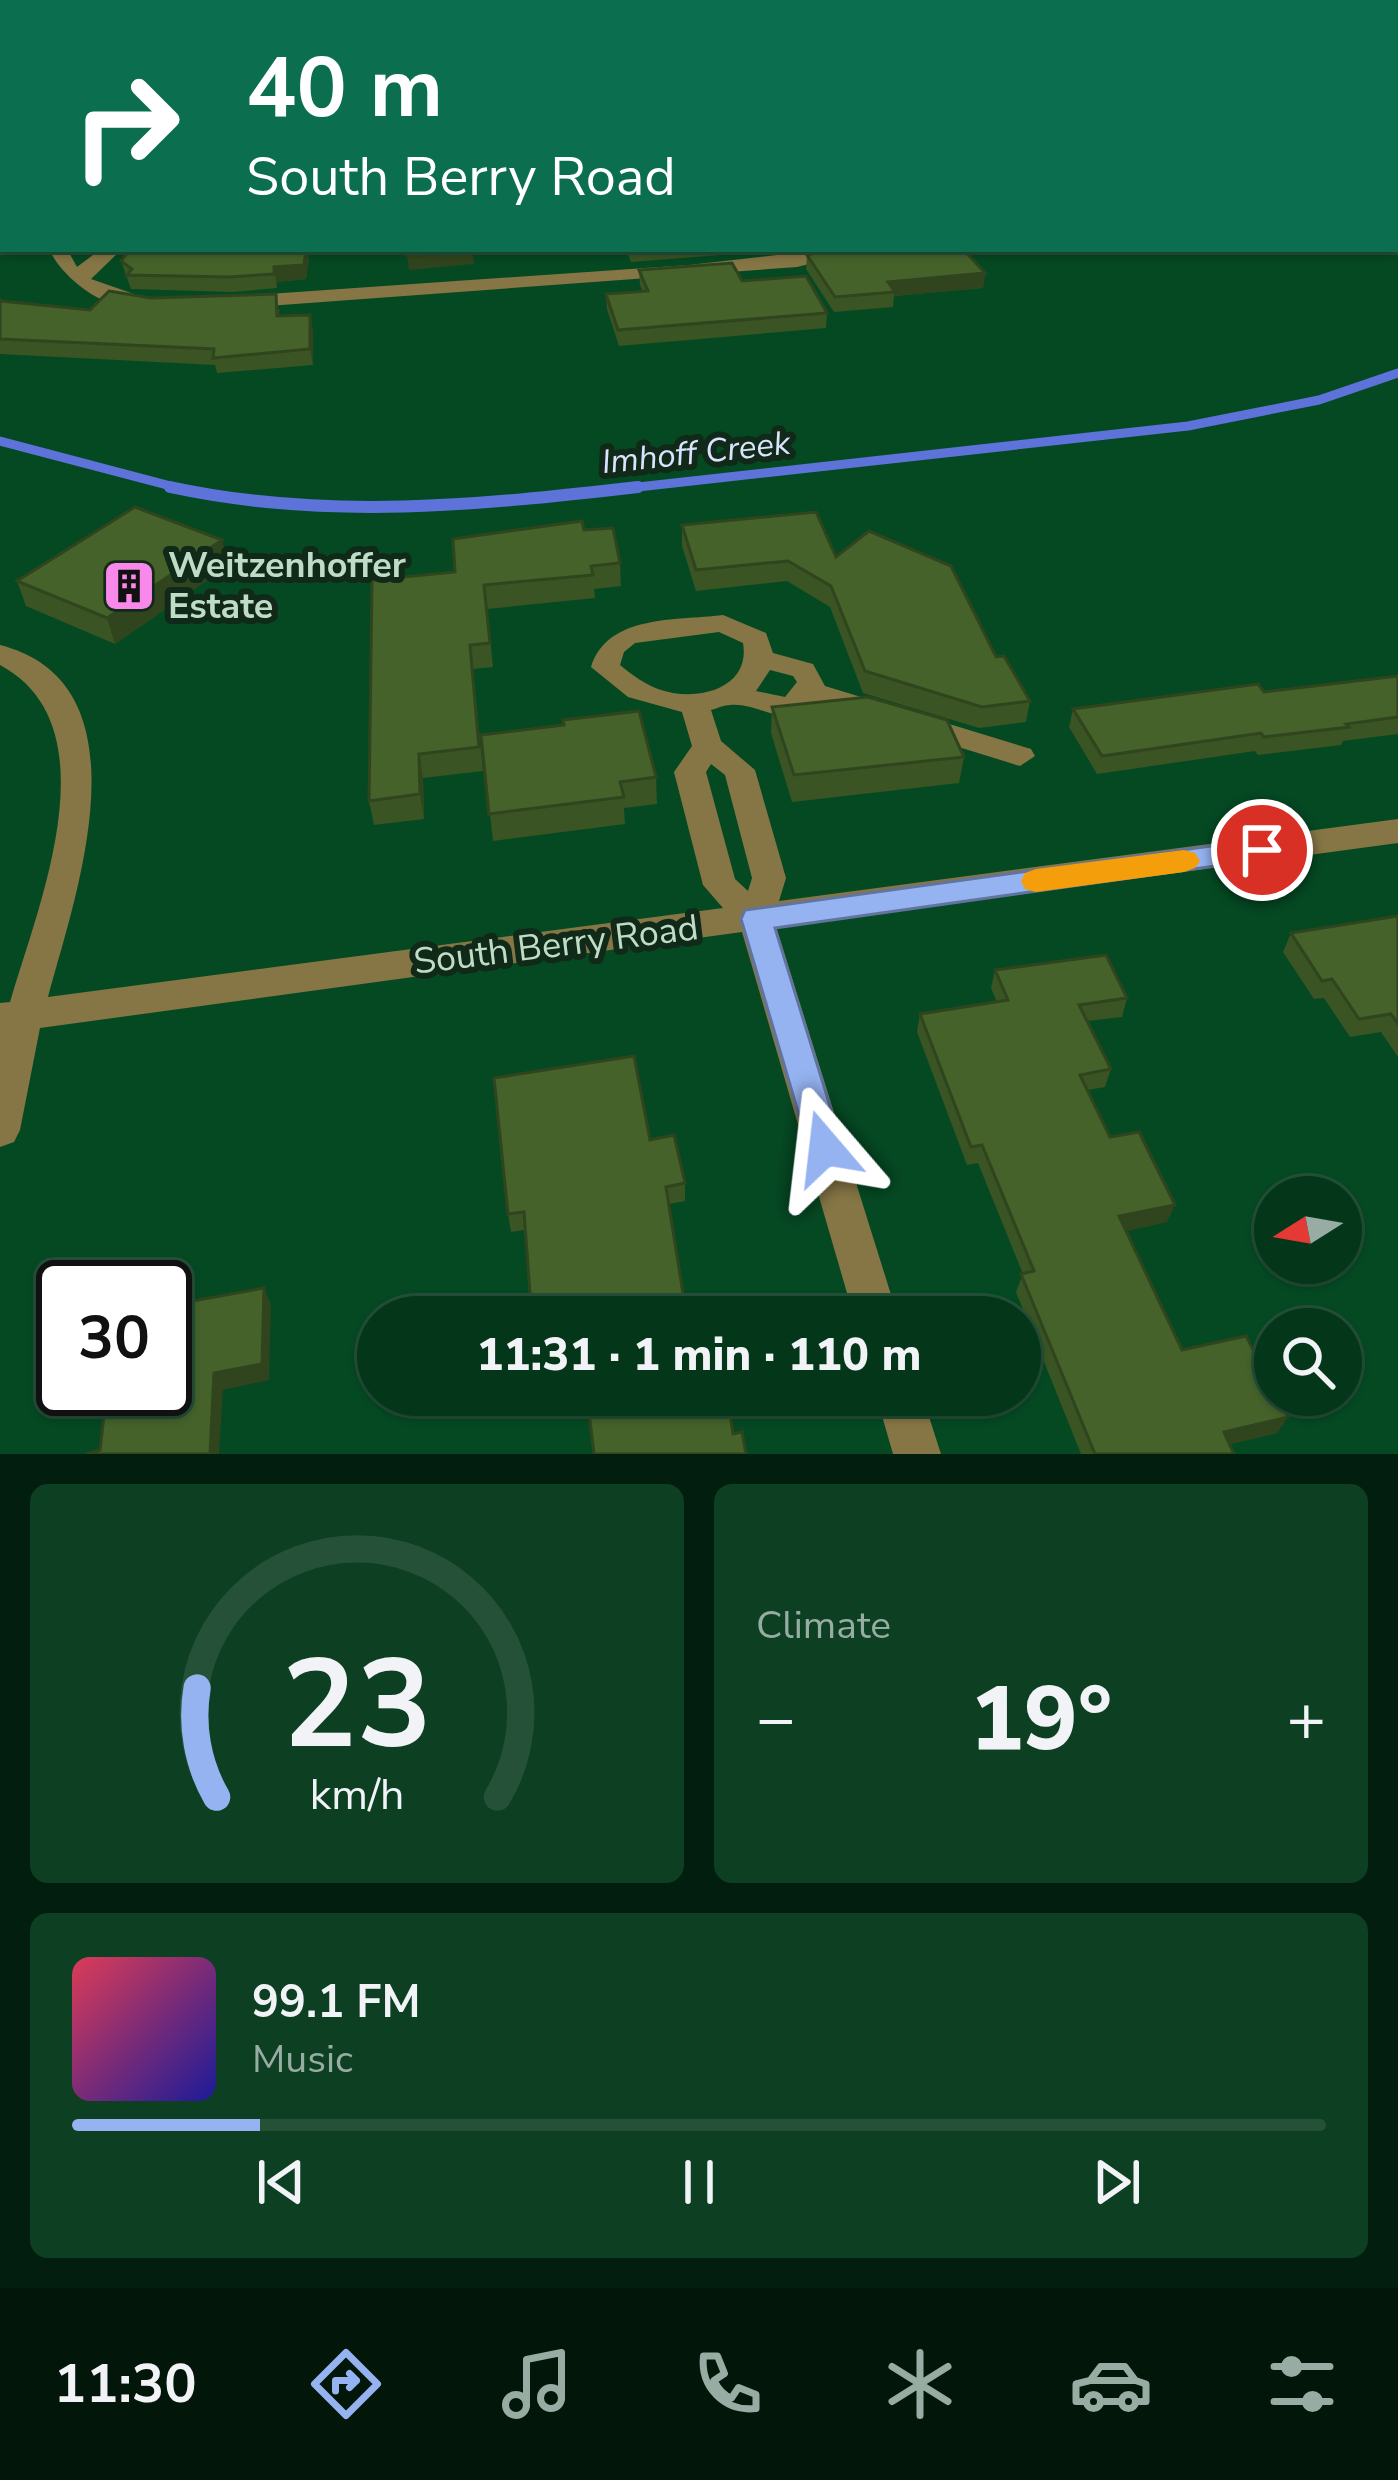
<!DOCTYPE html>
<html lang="en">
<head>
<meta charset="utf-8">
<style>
	body { margin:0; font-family:"Nunito Sans",sans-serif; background:#0d3f23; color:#f1f3f6; height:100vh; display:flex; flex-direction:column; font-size:45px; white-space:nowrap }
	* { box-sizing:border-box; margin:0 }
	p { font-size:39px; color:#97aca2 }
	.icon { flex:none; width:66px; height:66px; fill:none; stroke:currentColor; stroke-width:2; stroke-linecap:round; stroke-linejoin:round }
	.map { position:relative; height:1454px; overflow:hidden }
	.drawer { display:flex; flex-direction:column; gap:30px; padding:30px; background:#021e0e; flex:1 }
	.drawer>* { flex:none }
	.guide { position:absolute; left:0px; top:0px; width:1398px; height:252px; box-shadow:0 3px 9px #0004,0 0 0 3px #255139; background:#0b6e4f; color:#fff; overflow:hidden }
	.needle { width:78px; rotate:259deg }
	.tools { position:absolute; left:1254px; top:1176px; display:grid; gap:24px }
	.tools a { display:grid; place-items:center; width:108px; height:108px; border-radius:50%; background:#04371a; box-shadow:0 3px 9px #0004,0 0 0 3px #255139; font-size:60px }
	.speed { position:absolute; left:36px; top:1260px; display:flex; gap:24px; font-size:60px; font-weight:700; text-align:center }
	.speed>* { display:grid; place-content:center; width:156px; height:156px; border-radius:50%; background:#04371a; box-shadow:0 3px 9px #0004,0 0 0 3px #255139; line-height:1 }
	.speed .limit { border:6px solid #111; border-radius:18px; background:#fff; color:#111 }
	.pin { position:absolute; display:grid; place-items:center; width:102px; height:102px; color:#fff; margin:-51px; border:6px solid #fff; border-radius:50%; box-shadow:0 3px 12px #0007 }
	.me { position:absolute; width:132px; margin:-66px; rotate:343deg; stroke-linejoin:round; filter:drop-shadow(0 0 9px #0008) }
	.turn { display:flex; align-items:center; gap:42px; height:252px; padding:0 48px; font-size:54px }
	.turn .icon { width:156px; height:156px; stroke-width:2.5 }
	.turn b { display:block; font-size:84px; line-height:102px }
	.big { font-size:90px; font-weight:800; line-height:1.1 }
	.drawer .widget { flex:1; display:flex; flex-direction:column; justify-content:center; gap:18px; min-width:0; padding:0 42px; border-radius:18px; background:#0d3f23 }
	.drawer .dial { align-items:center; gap:0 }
	.dial svg { height:312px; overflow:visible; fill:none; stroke:#255139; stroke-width:7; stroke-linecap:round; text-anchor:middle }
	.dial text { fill:#f1f3f6; stroke:none }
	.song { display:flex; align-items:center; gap:36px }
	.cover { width:144px; height:144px; border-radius:18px; background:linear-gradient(135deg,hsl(350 70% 55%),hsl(240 70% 35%)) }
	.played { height:12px; border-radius:6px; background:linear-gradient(90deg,#95b2f1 15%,#255139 15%) }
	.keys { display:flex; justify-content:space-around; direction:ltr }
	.heat { display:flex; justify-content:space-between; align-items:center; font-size:66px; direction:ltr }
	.drawer .tiles { flex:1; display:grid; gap:30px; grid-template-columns:1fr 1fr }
	.widget:last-child { grid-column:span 2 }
	.trip { position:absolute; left:357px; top:1296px; width:684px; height:120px; border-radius:60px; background:#04371a; box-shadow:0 3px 9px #0004,0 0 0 3px #255139; font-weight:800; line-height:120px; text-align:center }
	.menu { display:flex; height:192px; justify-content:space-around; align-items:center; background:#02160a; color:#97aca2 }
	.menu .icon { width:84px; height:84px }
	.menu .active { color:#95b2f1 }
	.menu b { font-size:54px; color:#f1f3f6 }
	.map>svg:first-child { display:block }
</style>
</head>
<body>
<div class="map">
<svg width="1398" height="1454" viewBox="0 0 1398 1454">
	<rect width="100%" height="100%" fill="#054923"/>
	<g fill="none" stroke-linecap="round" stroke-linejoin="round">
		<g stroke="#5e73d9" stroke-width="9">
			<path d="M 0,441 L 186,490"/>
			<path d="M 611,490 L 1188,426 L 1319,400 L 1398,373"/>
		</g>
		<path stroke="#5e73d9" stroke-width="12" d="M 170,487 C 327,521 481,505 638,487"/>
		<g fill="#867645" fill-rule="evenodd">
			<path d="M 478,0 L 490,0 L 491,3 L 479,3 Z"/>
			<rect x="1395" y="146" width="3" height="10"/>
			<path d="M 49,249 L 67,249 L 77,267 L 101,249 L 122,249 L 91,279 L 154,301 C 120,324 63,281 49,249 Z"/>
			<path d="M 830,249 L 868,249 L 797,267 L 240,308 L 230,302 L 240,296 L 689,265 Z"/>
			<path d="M 723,615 L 766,633 L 773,653 L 813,664 L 825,686 L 1031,749 L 1035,756 L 1020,766 L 813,702 C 789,733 760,702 730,705 C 724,705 718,708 711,710 L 721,741 L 755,770 L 786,878 L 779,901 L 1398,819 L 1398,843 L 776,927 L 898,1317 L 854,1317 L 742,932 L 40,1028 L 20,1130 L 14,1142 L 0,1147 L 0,1003 L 10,1002 C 38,906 114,726 0,665 L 0,645 C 152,684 75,896 48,997 L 723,908 L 703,885 L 674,772 L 692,746 L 682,712 L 628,697 L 591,667 C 608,614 675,621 723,615 ZM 719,632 L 743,643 C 751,689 697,702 661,690 C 646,685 632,675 620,665 L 624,652 L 635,643 ZM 770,670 L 793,676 L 797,682 L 785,697 L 756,691 ZM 711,764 L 725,775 L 752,878 L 748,891 L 735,879 L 706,772 Z"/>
			<path d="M 876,1395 L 922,1395 L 941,1454 L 893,1454 Z"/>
		</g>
	</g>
	<g fill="#3a5424">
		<path d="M 205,0 L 245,0 L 245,3 L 221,3 Z"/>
		<path d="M 1054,0 L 1398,0 L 1398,50 L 1395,50 L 1395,3 L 1058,3 Z"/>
		<path d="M 130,249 L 310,249 L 306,279 L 277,282 L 277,288 L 233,292 L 131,289 L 121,261 Z"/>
		<path d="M 626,249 L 720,249 L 720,255 L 631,262 Z"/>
		<path d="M 997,249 L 1035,249 L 1033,254 Z"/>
		<path d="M 807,255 L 985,273 L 983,288 L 894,296 L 893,307 L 834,312 L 806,269 Z"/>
		<path d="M 639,270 L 742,281 L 827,313 L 826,328 L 619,346 L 607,309 L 606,294 L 643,292 L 640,285 Z"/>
		<path d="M 151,298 L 279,309 L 279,316 L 313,330 L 313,365 L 217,373 L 215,365 L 0,354 L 0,299 L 1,301 L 90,310 Z"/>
		<path d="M 682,525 L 836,557 L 996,657 L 1030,701 L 1026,722 L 979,728 L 863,693 L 830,607 L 787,581 L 696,591 L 682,546 Z"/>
		<path d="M 584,530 L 620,563 L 621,586 L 594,589 L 595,598 L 487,609 L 493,667 L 473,669 L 483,771 L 423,778 L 424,819 L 374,825 L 369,801 L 455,572 Z"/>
		<path d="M 229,565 L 115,644 L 26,606 L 17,581 Z"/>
		<path d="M 1398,676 L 1398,734 L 1343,741 L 1341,745 L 1258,755 L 1255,751 L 1097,774 L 1069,727 L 1073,709 L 1264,692 Z"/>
		<path d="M 772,707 L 964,757 L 959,783 L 792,802 L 771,733 Z"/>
		<path d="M 481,735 L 656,777 L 657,804 L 624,808 L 625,824 L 493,841 Z"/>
		<path d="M 1398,916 L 1398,1057 L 1381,1032 L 1350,1037 L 1324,998 L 1314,999 L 1283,952 L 1291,933 Z"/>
		<path d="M 995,970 L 1127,998 L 1122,1017 L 1087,1021 L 1111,1069 L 1105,1087 L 1088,1090 L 1110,1137 L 1167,1222 L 1126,1231 L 1182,1350 L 1277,1433 L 1230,1444 L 1234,1454 L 1081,1454 L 1016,1292 L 1023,1274 L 978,1163 L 967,1165 L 917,1032 L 920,1014 L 997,1002 L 991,988 Z"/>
		<path d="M 650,1140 L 685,1183 L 685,1201 L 669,1204 L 685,1306 L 712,1317 L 532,1317 L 525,1230 L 511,1232 L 508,1214 Z"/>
	</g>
	<g fill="#30451d">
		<path d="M 306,249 L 310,249 L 306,279 L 277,282 L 277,288 L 274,267 Z"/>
		<path d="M 473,250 L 474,264 L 409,270 L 407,256 Z"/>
		<path d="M 985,273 L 983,288 L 894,296 L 895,292 L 888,282 Z"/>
		<path d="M 310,315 L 313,330 L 313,365 L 310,349 Z"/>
		<path d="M 222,540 L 229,565 L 115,644 L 107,618 Z"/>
		<path d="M 419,754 L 423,778 L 424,819 L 420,794 Z"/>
		<path d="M 1175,1205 L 1167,1222 L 1113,1234 L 1119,1216 Z"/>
		<path d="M 264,1288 L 271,1305 L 269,1380 L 223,1390 L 219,1454 L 210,1454 L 214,1373 Z"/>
		<path d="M 1288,1417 L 1277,1433 L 1214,1448 L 1224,1432 Z"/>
	</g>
	<g fill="#44622a" stroke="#30451d" stroke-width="3">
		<path d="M 26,0 L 70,0 L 68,3 L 24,3 Z"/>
		<path d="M 385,0 L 437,0 L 438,3 L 385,3 Z"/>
		<path d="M 527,0 L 843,0 L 846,3 L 529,3 Z"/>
		<path d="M 928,0 L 1015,0 L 1012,3 L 932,3 Z"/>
		<path d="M 1071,0 L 1398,0 L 1398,38 L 1396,38 L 1395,50 L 1395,3 L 1076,3 Z"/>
		<path d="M 3,35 L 3,87 L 0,88 L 0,66 L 3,66 L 3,52 L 0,52 L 0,39 Z"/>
		<path d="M 1395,52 L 1398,53 L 1398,131 L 1395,131 Z"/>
		<path d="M 130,249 L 306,249 L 304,265 L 274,267 L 274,274 L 229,277 L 127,275 L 132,269 L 121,261 Z"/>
		<path d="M 406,249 L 472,249 L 473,250 L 407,256 Z"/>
		<path d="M 830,249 L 963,249 L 985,273 L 888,282 L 895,292 L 835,297 L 807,255 Z"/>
		<path d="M 732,263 L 742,281 L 806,276 L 827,313 L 618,330 L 606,294 L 648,291 L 639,270 Z"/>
		<path d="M 109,291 L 151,298 L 276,294 L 277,316 L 310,315 L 310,349 L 213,358 L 214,349 L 0,339 L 0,299 L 1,301 L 90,310 Z"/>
		<path d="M 135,507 L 222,540 L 107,618 L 17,581 Z"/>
		<path d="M 816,512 L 836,557 L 869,531 L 951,566 L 996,657 L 1004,656 L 1030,701 L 982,707 L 865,671 L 831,586 L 788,561 L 696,570 L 682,525 Z"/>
		<path d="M 582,521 L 584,530 L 613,528 L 620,563 L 591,566 L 593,575 L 484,585 L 490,643 L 470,645 L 479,747 L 419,754 L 420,794 L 369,801 L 372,580 L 455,572 L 453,539 Z"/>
		<path d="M 1398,676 L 1398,717 L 1346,724 L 1349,727 L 1264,737 L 1261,733 L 1102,756 L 1073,709 L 1258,684 L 1264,692 Z"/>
		<path d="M 868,697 L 947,720 L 964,757 L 794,775 L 772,707 Z"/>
		<path d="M 639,711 L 656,777 L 620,782 L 624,797 L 489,814 L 481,735 L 564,725 L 563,720 Z"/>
		<path d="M 1398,916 L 1398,1024 L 1391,1014 L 1359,1019 L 1332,979 L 1322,981 L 1291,933 Z"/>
		<path d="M 1106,955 L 1127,998 L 1079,1005 L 1111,1069 L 1080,1075 L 1110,1137 L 1139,1132 L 1175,1205 L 1119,1216 L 1182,1350 L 1246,1336 L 1288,1417 L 1224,1432 L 1234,1454 L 1095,1454 L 1021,1274 L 1034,1271 L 982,1145 L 971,1147 L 920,1014 L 1008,1000 L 995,970 Z"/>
		<path d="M 634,1056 L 650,1140 L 674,1135 L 685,1183 L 666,1187 L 685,1306 L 710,1302 L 712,1317 L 578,1317 L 576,1299 L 531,1306 L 524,1212 L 508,1214 L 494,1078 Z"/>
		<path d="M 264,1288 L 262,1364 L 214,1373 L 210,1454 L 86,1454 L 100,1450 L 107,1389 L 165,1389 L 165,1306 Z"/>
		<path d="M 587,1395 L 727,1395 L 733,1434 L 742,1432 L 746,1454 L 594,1454 Z"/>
	</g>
	<path fill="#95b2f1" stroke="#61749d" stroke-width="3" d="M 1262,839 L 1272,842 L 1277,850 L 1272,858 L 775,928 L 843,1148 L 838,1159 L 825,1164 L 812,1159 L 741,919 L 745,910 Z"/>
	<path fill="#f59e0b" d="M 1184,850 L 1195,853 L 1200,861 L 1195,868 L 1184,872 L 1036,892 L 1025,889 L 1021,881 L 1025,873 L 1036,869 Z"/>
	<defs>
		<g id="building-square" transform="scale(2.7)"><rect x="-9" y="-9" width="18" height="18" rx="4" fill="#f888ea" stroke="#102918"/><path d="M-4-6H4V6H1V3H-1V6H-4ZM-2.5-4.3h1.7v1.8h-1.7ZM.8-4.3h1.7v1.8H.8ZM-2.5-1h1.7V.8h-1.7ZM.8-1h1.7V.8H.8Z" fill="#111"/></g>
	</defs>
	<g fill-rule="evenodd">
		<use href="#building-square" x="129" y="586"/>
	</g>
	<g text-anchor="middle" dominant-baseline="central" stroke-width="12" stroke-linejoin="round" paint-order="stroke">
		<g font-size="33" font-style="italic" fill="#dbe4fe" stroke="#102918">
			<text transform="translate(696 453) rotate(-6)">Imhoff Creek</text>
		</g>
		<g font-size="36" font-weight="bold" fill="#bfddc6" stroke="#102918" text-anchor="start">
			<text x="168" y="565">Weitzenhoffer<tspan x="168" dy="41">Estate</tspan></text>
		</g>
		<g font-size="36" fill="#bfddc6" stroke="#102918">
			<text transform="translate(556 945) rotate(-7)">South Berry Road</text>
		</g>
	</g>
</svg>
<div class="tools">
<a><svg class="needle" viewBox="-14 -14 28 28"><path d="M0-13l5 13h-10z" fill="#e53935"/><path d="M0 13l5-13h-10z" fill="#97aca2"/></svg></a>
<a><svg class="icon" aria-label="search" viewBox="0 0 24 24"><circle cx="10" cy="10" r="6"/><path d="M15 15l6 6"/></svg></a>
</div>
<div class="speed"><div class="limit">30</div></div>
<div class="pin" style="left:1262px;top:850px;background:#d93025"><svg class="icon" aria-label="arrive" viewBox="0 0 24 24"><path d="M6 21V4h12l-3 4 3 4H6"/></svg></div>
<svg class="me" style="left:825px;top:1148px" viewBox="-20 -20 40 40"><path d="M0-17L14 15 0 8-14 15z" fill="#95b2f1" stroke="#fff" stroke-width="4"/></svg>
<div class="trip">11:31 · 1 min · 110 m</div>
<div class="guide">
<div class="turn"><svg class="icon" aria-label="right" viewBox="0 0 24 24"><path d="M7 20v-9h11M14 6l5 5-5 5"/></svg><div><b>40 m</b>South Berry Road</div></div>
</div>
</div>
<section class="drawer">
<div class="tiles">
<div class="widget dial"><svg viewBox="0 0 100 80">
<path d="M14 69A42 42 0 1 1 86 69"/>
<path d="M14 69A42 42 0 0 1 9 41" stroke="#95b2f1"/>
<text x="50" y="56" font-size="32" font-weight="700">23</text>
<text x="50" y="72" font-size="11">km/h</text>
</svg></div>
<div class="widget"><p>Climate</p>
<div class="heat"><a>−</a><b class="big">19°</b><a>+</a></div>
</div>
<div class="widget">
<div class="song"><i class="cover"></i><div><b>99.1 FM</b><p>Music</p></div></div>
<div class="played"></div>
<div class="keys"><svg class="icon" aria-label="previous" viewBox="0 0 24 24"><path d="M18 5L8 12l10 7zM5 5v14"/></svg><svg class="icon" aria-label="pause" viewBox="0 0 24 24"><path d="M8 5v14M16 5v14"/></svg><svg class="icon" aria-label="next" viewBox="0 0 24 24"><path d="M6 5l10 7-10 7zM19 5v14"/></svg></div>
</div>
</div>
</section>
<nav class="menu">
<b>11:30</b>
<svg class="icon active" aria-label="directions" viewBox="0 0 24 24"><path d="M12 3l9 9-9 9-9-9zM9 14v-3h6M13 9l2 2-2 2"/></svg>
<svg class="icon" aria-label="music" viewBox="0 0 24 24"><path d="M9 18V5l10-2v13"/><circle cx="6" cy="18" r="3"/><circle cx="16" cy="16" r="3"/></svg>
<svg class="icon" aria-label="phone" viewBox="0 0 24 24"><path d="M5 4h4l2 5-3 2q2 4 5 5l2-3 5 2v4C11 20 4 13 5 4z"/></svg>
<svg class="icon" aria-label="climate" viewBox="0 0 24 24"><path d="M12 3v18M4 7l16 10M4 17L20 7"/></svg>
<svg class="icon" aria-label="car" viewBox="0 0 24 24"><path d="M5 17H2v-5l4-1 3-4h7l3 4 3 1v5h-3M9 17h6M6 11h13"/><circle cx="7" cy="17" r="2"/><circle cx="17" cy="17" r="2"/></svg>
<svg class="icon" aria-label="filters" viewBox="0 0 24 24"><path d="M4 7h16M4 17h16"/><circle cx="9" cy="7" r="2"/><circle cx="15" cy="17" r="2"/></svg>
</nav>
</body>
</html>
